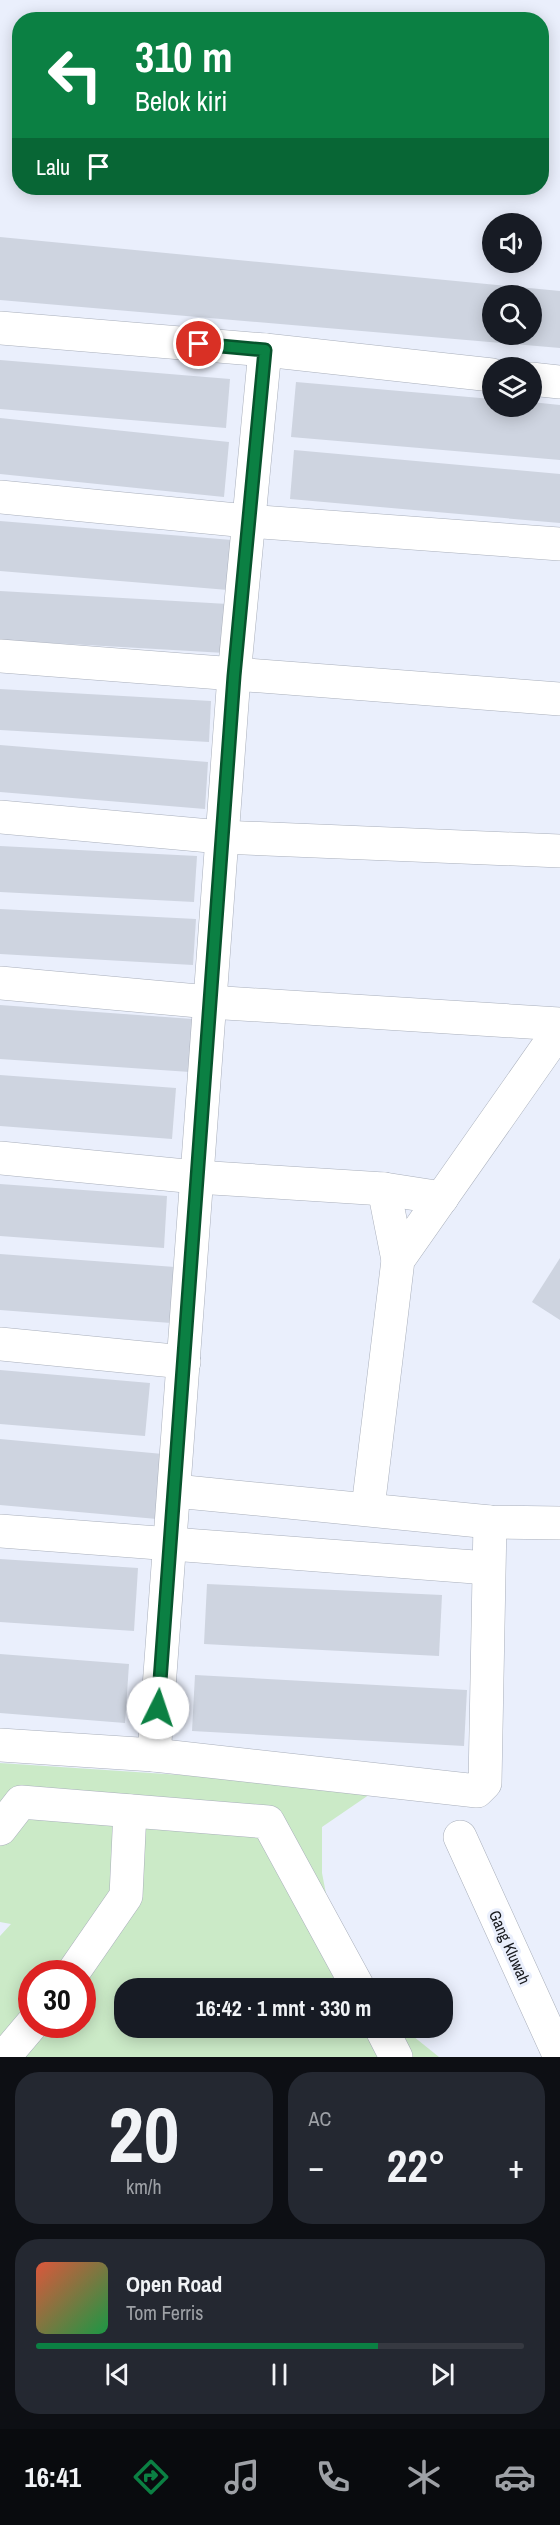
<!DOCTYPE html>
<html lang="id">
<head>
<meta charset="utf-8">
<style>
	body { margin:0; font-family:"Archivo Narrow",sans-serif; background:#242831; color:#f1f3f6; height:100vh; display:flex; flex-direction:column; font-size:22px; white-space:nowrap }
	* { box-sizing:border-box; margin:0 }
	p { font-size:20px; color:#9ea1a6 }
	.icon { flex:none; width:33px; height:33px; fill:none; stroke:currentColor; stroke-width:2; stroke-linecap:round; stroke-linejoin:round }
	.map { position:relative; height:2057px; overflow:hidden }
	.details { display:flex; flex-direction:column; gap:15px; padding:15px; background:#0d0f14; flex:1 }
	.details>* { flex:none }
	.banner { position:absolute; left:12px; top:12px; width:537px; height:183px; border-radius:24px; box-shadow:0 3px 15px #0003; background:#0b8043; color:#fff; overflow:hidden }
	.tools { position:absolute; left:482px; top:213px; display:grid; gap:12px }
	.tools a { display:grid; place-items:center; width:60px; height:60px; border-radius:50%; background:#171b24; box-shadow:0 3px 15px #0003; font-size:30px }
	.speed { position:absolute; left:18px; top:1960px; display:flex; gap:12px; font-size:30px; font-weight:700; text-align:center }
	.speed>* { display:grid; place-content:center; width:78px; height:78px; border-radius:50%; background:#171b24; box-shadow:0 3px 15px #0003; line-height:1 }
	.speed .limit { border:9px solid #d22; background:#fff; color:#111 }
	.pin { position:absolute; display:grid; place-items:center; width:51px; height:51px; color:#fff; margin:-26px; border:3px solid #fff; border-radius:50%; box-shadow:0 2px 6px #0007 }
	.me { position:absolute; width:66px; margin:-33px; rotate:4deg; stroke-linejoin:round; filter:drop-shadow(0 0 4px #0008) }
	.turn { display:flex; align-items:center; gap:21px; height:126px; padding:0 24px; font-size:27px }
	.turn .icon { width:78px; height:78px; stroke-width:2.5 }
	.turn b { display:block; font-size:42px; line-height:51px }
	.then { display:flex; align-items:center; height:57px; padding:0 24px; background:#0003; gap:12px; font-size:22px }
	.big { font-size:45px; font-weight:700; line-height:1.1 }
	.details .card { flex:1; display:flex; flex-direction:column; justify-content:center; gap:9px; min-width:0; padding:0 21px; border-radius:24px; background:#242831 }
	.details .dial { align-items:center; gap:0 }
	.dial b { font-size:78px; line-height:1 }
	.song { display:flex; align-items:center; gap:18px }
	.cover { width:72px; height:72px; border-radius:9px; background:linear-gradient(135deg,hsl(10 70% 55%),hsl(140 70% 35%)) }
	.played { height:6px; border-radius:3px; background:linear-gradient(90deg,#0b8043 70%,#363941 70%) }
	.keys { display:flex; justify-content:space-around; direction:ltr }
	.heat { display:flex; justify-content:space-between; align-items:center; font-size:33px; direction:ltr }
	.details .tiles { flex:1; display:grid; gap:15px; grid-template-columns:1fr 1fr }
	.card:last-child { grid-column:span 2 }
	.trip { position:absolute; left:114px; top:1978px; width:339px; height:60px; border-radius:24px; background:#171b24; box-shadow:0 3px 15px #0003; font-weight:700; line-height:60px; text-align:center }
	.menu { display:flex; height:96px; justify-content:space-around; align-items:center; background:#090b0e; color:#9ea1a6 }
	.menu .icon { width:42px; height:42px }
	.menu .on { color:#0b8043 }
	.menu b { font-size:27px; color:#f1f3f6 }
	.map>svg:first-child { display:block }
</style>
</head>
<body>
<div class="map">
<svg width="560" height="2057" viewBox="0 0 560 2057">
	<rect width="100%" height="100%" fill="#eaeffc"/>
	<path fill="#cbeac7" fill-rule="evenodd" d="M 0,1763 L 379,1788 L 322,1827 L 322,1873 L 334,1935 L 333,1989 L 124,1989 L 124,2028 L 403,2028 L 439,2057 L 0,2057 L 0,1936 L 11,1924 L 0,1922 ZM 32,1974 L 82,1974 L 82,2025 L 32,2025 Z"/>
	<g fill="#ced4e0" fill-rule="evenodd">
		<path d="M 0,237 L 560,291 L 560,348 L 0,300 ZM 492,296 L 531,296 L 531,334 L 492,334 Z"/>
		<path d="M 0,360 L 230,379 L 226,428 L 0,409 Z"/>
		<path d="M 296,382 L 492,399 L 492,406 L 531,406 L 531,402 L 560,405 L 560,460 L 291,437 Z"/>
		<path d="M 0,418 L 229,442 L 224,497 L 0,474 Z"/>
		<path d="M 294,450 L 560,474 L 560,523 L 290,499 Z"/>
		<path d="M 0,521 L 232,540 L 228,590 L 0,571 Z"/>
		<path d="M 0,591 L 228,604 L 225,653 L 0,640 Z"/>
		<path d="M 0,689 L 211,701 L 209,742 L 0,730 Z"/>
		<path d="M 0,745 L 208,762 L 205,809 L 0,792 Z"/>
		<path d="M 0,846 L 197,856 L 194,902 L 0,892 Z"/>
		<path d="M 0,909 L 196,919 L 193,965 L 0,954 Z"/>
		<path d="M 0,1005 L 193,1019 L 190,1072 L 0,1059 Z"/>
		<path d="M 0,1075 L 176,1088 L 172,1139 L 0,1126 Z"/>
		<path d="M 0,1184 L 167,1196 L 164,1248 L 0,1236 Z"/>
		<path d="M 0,1254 L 175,1267 L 171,1323 L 0,1310 Z"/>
		<path d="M 560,1258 L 560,1320 L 532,1302 Z"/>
		<path d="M 0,1370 L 150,1383 L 145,1436 L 0,1424 Z"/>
		<path d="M 0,1439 L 163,1454 L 157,1519 L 0,1505 Z"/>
		<path d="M 0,1559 L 138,1568 L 134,1631 L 0,1622 Z"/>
		<path d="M 207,1584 L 442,1595 L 439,1656 L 204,1644 Z"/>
		<path d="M 0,1654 L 129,1664 L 125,1723 L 0,1713 Z"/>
		<path d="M 195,1675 L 467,1690 L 464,1746 L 192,1731 Z"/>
	</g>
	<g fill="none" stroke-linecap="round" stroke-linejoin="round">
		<g stroke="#a9afbb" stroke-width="34">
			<g id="street">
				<path d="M 0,328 L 265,350 L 492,375"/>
				<path d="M 531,379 L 560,382"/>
				<path d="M 0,497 L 247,521 L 560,544"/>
				<path d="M 0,656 L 560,699"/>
				<path d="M 0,817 L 221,837 L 560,851"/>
				<path d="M 0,983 L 209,1002 L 560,1024"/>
				<path d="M 0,1158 L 196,1177 L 384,1189 L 442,1198"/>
				<path d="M 384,1189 L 398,1260"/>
				<path d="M 0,1344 L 184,1362"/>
				<path d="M 175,1491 L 490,1522 L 560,1523"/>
				<path d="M 368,1508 L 398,1260 L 560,1029"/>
				<path d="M 0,1531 L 488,1568"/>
				<path d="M 0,1745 L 154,1755 L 477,1791 L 485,1783 L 490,1522"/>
				<path d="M 154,1755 L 234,676 L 265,350"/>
				<path d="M 0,1829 L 21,1802 L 268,1822 L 359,1989"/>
				<path d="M 460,1837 L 560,2057"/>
				<path d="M 72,1974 L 126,1896 L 130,1811"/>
				<path d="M 381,2028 L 396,2057"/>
				<path d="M 4,2057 L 32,2024"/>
			</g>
		</g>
		<use href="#street" stroke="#fff" stroke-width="33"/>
	</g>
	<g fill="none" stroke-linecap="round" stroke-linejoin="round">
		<g stroke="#07532c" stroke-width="15">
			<path id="route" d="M 158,1708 L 234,676 L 265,350 L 199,344"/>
		</g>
		<use href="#route" stroke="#0b8043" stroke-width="10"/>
	</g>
	<g text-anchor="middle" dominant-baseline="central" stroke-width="6" stroke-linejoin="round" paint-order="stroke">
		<g font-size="16" fill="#17191d" stroke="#eaeffc">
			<text transform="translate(510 1947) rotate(66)">Gang Kluwah</text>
		</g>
	</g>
</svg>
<div class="tools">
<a><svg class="icon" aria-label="sound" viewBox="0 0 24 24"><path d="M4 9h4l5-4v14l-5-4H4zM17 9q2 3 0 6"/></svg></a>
<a><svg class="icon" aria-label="search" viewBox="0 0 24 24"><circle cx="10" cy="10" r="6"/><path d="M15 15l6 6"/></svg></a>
<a><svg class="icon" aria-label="layers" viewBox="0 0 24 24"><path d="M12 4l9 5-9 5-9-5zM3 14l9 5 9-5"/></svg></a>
</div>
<div class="speed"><div class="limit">30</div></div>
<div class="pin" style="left:199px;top:344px;background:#d93025"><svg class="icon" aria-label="arrive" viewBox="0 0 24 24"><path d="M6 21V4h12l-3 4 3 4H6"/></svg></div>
<svg class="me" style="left:158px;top:1708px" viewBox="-20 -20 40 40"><circle r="19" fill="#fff"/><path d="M0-13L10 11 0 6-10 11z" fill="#0b8043"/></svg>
<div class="trip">16:42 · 1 mnt · 330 m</div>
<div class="banner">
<div class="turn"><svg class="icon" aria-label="left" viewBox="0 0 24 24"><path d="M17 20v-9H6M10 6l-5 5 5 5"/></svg><div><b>310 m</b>Belok kiri</div></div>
<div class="then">Lalu<svg class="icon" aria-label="arrive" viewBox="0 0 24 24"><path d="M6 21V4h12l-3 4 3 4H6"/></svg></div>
</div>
</div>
<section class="details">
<div class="tiles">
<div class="card dial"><b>20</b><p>km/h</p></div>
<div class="card"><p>AC</p>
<div class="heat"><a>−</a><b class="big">22°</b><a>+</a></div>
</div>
<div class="card">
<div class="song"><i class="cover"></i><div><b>Open Road</b><p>Tom Ferris</p></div></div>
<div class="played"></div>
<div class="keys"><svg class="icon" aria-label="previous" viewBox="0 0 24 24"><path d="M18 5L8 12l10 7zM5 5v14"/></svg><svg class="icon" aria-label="pause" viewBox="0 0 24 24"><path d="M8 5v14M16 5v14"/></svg><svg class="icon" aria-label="next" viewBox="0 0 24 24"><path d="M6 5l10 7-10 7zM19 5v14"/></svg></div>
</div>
</div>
</section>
<nav class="menu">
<b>16:41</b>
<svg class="icon on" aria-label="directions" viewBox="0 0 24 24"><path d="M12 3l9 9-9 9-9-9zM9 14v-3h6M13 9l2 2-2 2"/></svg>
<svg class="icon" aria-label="music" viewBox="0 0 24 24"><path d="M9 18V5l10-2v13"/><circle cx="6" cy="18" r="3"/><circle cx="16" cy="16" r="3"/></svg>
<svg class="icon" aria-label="phone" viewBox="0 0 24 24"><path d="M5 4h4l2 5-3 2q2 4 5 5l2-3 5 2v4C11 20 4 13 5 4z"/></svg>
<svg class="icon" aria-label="climate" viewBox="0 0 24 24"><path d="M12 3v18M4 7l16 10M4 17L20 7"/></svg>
<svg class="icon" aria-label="car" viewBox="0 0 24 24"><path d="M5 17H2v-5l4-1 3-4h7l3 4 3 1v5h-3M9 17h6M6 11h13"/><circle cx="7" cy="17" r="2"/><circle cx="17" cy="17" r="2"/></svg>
</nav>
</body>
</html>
